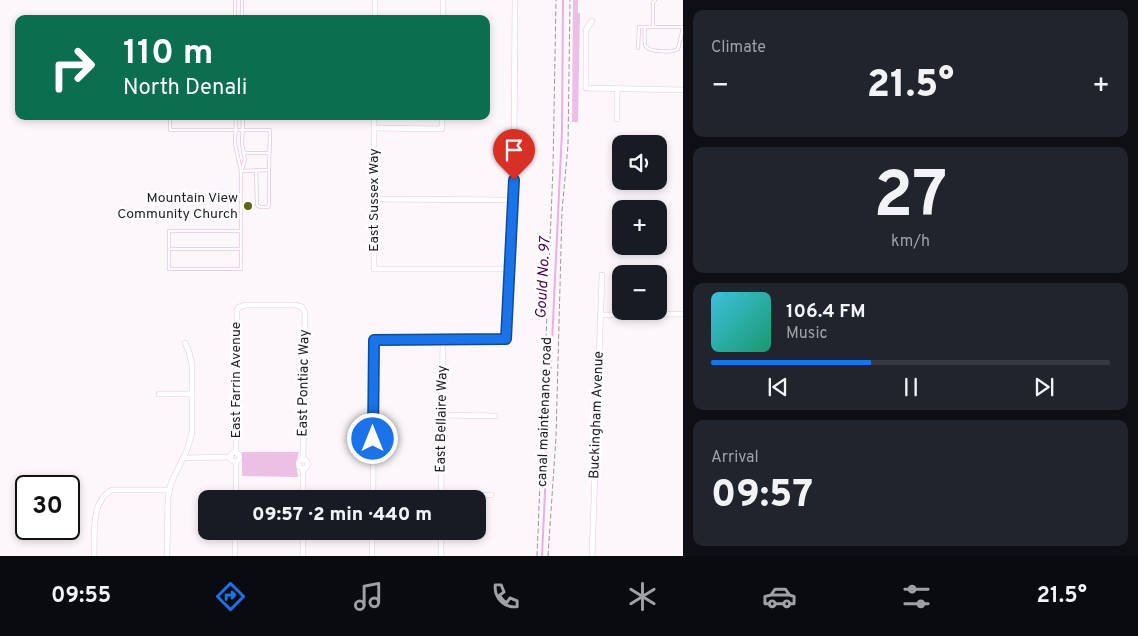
<!DOCTYPE html>
<html lang="en">
<head>
<meta charset="utf-8">
<style>
	body { margin:0; font-family:Overpass,sans-serif; background:#20242c; color:#f1f3f6; height:100vh; display:flex; flex-direction:column; font-size:19px; white-space:nowrap }
	* { box-sizing:border-box; margin:0 }
	p { font-size:16px; color:#9ea1a6 }
	.icon { flex:none; width:28px; height:28px; fill:none; stroke:currentColor; stroke-width:2; stroke-linecap:round; stroke-linejoin:round }
	.map { position:relative; flex:1; overflow:hidden }
	.details { display:flex; flex-direction:column; gap:10px; padding:10px; background:#0d0f14; width:455px }
	.details>* { flex:none }
	.guide { position:absolute; left:15px; top:15px; width:475px; height:105px; border-radius:10px; box-shadow:0 2px 8px #0003; background:#0b6e4f; color:#fff; overflow:hidden }
	.tools { position:absolute; left:612px; top:135px; display:grid; gap:10px }
	.tools a { display:grid; place-items:center; width:55px; height:55px; border-radius:10px; background:#171b24; box-shadow:0 2px 8px #0003; font-size:25px }
	.speed { position:absolute; left:15px; top:475px; display:flex; gap:10px; font-size:25px; font-weight:700; text-align:center }
	.speed>* { display:grid; place-content:center; width:65px; height:65px; border-radius:50%; background:#171b24; box-shadow:0 2px 8px #0003; line-height:1 }
	.speed .limit { border:2px solid #111; border-radius:8px; background:#fff; color:#111 }
	.pin { position:absolute; display:grid; place-items:center; width:42px; height:42px; color:#fff; margin:-51px -21px; border-radius:50% 50% 50% 0; rotate:-45deg; box-shadow:0 0 5px #0007 }
	.pin .icon { rotate:45deg }
	.me { position:absolute; width:55px; margin:-28px; rotate:0deg; stroke-linejoin:round; filter:drop-shadow(0 0 4px #0008) }
	.turn { display:flex; align-items:center; gap:18px; height:105px; padding:0 25px; font-size:22px }
	.turn .icon { width:65px; height:65px; stroke-width:2.5 }
	.turn b { display:block; font-size:35px; line-height:42px }
	.big { font-size:38px; font-weight:800; line-height:1.1 }
	.details .tile { flex:1; display:flex; flex-direction:column; justify-content:center; gap:8px; min-width:0; padding:0 18px; border-radius:10px; background:#20242c }
	.details .dial { align-items:center; gap:0 }
	.dial b { font-size:65px; line-height:1 }
	.song { display:flex; align-items:center; gap:15px }
	.cover { width:60px; height:60px; border-radius:8px; background:linear-gradient(135deg,hsl(190 70% 55%),hsl(160 70% 35%)) }
	.played { height:5px; border-radius:2px; background:linear-gradient(90deg,#1a73e8 40%,#363941 40%) }
	.keys { display:flex; justify-content:space-around; direction:ltr }
	.heat { display:flex; justify-content:space-between; align-items:center; font-size:28px; direction:ltr }
	.trip { position:absolute; left:198px; top:490px; width:288px; height:50px; border-radius:10px; background:#171b24; box-shadow:0 2px 8px #0003; font-weight:800; line-height:50px; text-align:center }
	.dock { display:flex; height:80px; justify-content:space-around; align-items:center; background:#090b0e; color:#9ea1a6 }
	.dock .icon { width:35px; height:35px }
	.dock .current { color:#1a73e8 }
	.dock b { font-size:22px; color:#f1f3f6 }
	main { display:flex; flex:1; min-height:0 }
	.map>svg:first-child { display:block }
</style>
</head>
<body>
<main>
<div class="map">
<svg width="683" height="556" viewBox="0 0 683 556">
	<rect width="100%" height="100%" fill="#fdf7fc"/>
	<g fill="#ebc0e4">
		<path d="M 573,0 L 578,0 L 578,13 L 580,13 L 578,122 L 572,122 Z"/>
		<path d="M 242,452 L 299,452 L 296,464 L 298,477 L 242,476 Z"/>
	</g>
	<g fill="none" stroke-linecap="round" stroke-linejoin="round">
		<path stroke="#ecafe3" stroke-width="2" d="M 542,556 L 562,130 L 563,0"/>
		<g stroke="#e4c6df" stroke-width="4">
			<g id="lane">
				<path d="M 242,0 L 242,19"/>
				<path d="M 655,0 L 653,3 L 653,27 L 683,27"/>
				<path d="M 235,19 L 235,0"/>
				<path d="M 645,27 C 644,45 642,51 662,51 C 668,52 673,52 678,49 L 683,28"/>
				<path d="M 638,48 L 639,27 L 653,27"/>
				<path d="M 170,116 L 170,130 L 270,130 L 269,170 L 241,171"/>
				<path d="M 236,116 L 235,144 L 241,171 L 241,269 L 169,269 L 169,231 L 241,231"/>
				<path d="M 244,153 L 269,153"/>
				<path d="M 242,169 L 245,160 L 242,144 L 243,116"/>
				<path d="M 256,170 L 257,205 L 260,207 L 268,207 L 269,204 L 269,171"/>
				<path d="M 169,249 L 241,249"/>
			</g>
		</g>
		<g stroke="#e4c6df" stroke-width="6">
			<g id="street">
				<path d="M 375,19 L 375,0"/>
				<path d="M 443,19 L 443,0"/>
				<path d="M 592,21 L 586,30 L 586,88 L 683,90"/>
				<path d="M 374,116 L 374,269 L 509,269"/>
				<path d="M 617,119 L 617,89"/>
				<path d="M 374,128 L 442,129 L 442,116"/>
				<path d="M 374,199 L 513,200"/>
				<path d="M 600,315 L 683,314"/>
				<path d="M 159,394 L 192,394"/>
				<path d="M 443,415 L 495,416"/>
				<circle cx="235" cy="457" r="4.5"/>
				<path d="M 236,453 L 237,310 L 239,307 L 246,305 L 295,305 L 302,307 L 305,313 L 303,460"/>
				<path d="M 184,458 L 231,457"/>
				<circle cx="303" cy="464" r="4.5"/>
				<path d="M 303,469 L 303,499"/>
				<path d="M 441,496 L 491,495"/>
				<path d="M 236,499 L 236,462"/>
				<path d="M 373,499 L 374,340 L 507,339 L 514,160 L 515,0"/>
				<path d="M 441,499 L 443,339"/>
				<path d="M 303,531 L 303,556"/>
				<path d="M 94,556 C 95,535 90,501 112,490 L 169,490"/>
				<path d="M 167,556 L 168,498 L 171,483 L 187,450 L 192,433 L 192,365 L 189,352 L 185,343"/>
				<path d="M 235,556 L 235,531"/>
				<path d="M 372,556 L 372,531"/>
				<path d="M 441,556 L 441,531"/>
				<path d="M 592,556 L 602,275"/>
			</g>
		</g>
		<g stroke="#9e969d" stroke-width="1" stroke-dasharray="5 2.5" stroke-linecap="butt">
			<path d="M 537,556 L 553,168 L 556,0"/>
			<path d="M 548,556 L 556,437 L 562,211 L 568,145 L 570,0"/>
		</g>
		<use href="#lane" stroke="#fff" stroke-width="2.5"/>
		<use href="#street" stroke="#fff" stroke-width="5"/>
	</g>
	<g fill="none" stroke-linecap="round" stroke-linejoin="round">
		<g stroke="#114b97" stroke-width="12">
			<path id="route" d="M 373,439 L 374,340 L 506,339 L 514,180"/>
		</g>
		<use href="#route" stroke="#1a73e8" stroke-width="9"/>
	</g>
	<circle fill="#59670e" stroke="#fff" stroke-width="2" cx="248" cy="206" r="5"/>
	<g text-anchor="middle" dominant-baseline="central" stroke-width="5" stroke-linejoin="round" paint-order="stroke">
		<g font-size="14" fill="#251b24" stroke="#fff" text-anchor="end">
			<text x="238" y="198">Mountain View<tspan x="238" dy="16">Community Church</tspan></text>
		</g>
		<g font-size="14" fill="#251b24" stroke="#fff">
			<text transform="translate(374 200) rotate(-90)">East Sussex Way</text>
			<text transform="translate(236 380) rotate(-90)">East Farrin Avenue</text>
			<text transform="translate(304 383) rotate(-89)">East Pontiac Way</text>
			<text transform="translate(545 412) rotate(-88)">canal maintenance road</text>
			<text transform="translate(597 415) rotate(-88)">Buckingham Avenue</text>
			<text transform="translate(442 419) rotate(-89)">East Bellaire Way</text>
		</g>
		<g font-size="15" font-style="italic" fill="#4f054a" stroke="#fff">
			<text transform="translate(544 278) rotate(-87)">Gould No. 97</text>
		</g>
	</g>
</svg>
<div class="tools">
<a><svg class="icon" aria-label="sound" viewBox="0 0 24 24"><path d="M4 9h4l5-4v14l-5-4H4zM17 9q2 3 0 6"/></svg></a>
<a>+</a>
<a>−</a>
</div>
<div class="speed"><div class="limit">30</div></div>
<div class="pin" style="left:514px;top:180px;background:#d93025"><svg class="icon" aria-label="arrive" viewBox="0 0 24 24"><path d="M6 21V4h12l-3 4 3 4H6"/></svg></div>
<svg class="me" style="left:373px;top:439px" viewBox="-20 -20 40 40"><circle r="17" fill="#1a73e8" stroke="#fff" stroke-width="3"/><path d="M0-11L8 9 0 5-8 9z" fill="#fff"/></svg>
<div class="trip">09:57 · 2 min · 440 m</div>
<div class="guide">
<div class="turn"><svg class="icon" aria-label="right" viewBox="0 0 24 24"><path d="M7 20v-9h11M14 6l5 5-5 5"/></svg><div><b>110 m</b>North Denali</div></div>
</div>
</div>
<section class="details">
<div class="tile"><p>Climate</p>
<div class="heat"><a>−</a><b class="big">21.5°</b><a>+</a></div>
</div>
<div class="tile dial"><b>27</b><p>km/h</p></div>
<div class="tile">
<div class="song"><i class="cover"></i><div><b>106.4 FM</b><p>Music</p></div></div>
<div class="played"></div>
<div class="keys"><svg class="icon" aria-label="previous" viewBox="0 0 24 24"><path d="M18 5L8 12l10 7zM5 5v14"/></svg><svg class="icon" aria-label="pause" viewBox="0 0 24 24"><path d="M8 5v14M16 5v14"/></svg><svg class="icon" aria-label="next" viewBox="0 0 24 24"><path d="M6 5l10 7-10 7zM19 5v14"/></svg></div>
</div>
<div class="tile"><p>Arrival</p><b class="big">09:57</b></div>
</section>
</main>
<nav class="dock">
<b>09:55</b>
<svg class="icon current" aria-label="directions" viewBox="0 0 24 24"><path d="M12 3l9 9-9 9-9-9zM9 14v-3h6M13 9l2 2-2 2"/></svg>
<svg class="icon" aria-label="music" viewBox="0 0 24 24"><path d="M9 18V5l10-2v13"/><circle cx="6" cy="18" r="3"/><circle cx="16" cy="16" r="3"/></svg>
<svg class="icon" aria-label="phone" viewBox="0 0 24 24"><path d="M5 4h4l2 5-3 2q2 4 5 5l2-3 5 2v4C11 20 4 13 5 4z"/></svg>
<svg class="icon" aria-label="climate" viewBox="0 0 24 24"><path d="M12 3v18M4 7l16 10M4 17L20 7"/></svg>
<svg class="icon" aria-label="car" viewBox="0 0 24 24"><path d="M5 17H2v-5l4-1 3-4h7l3 4 3 1v5h-3M9 17h6M6 11h13"/><circle cx="7" cy="17" r="2"/><circle cx="17" cy="17" r="2"/></svg>
<svg class="icon" aria-label="filters" viewBox="0 0 24 24"><path d="M4 7h16M4 17h16"/><circle cx="9" cy="7" r="2"/><circle cx="15" cy="17" r="2"/></svg>
<b>21.5°</b>
</nav>
</body>
</html>
